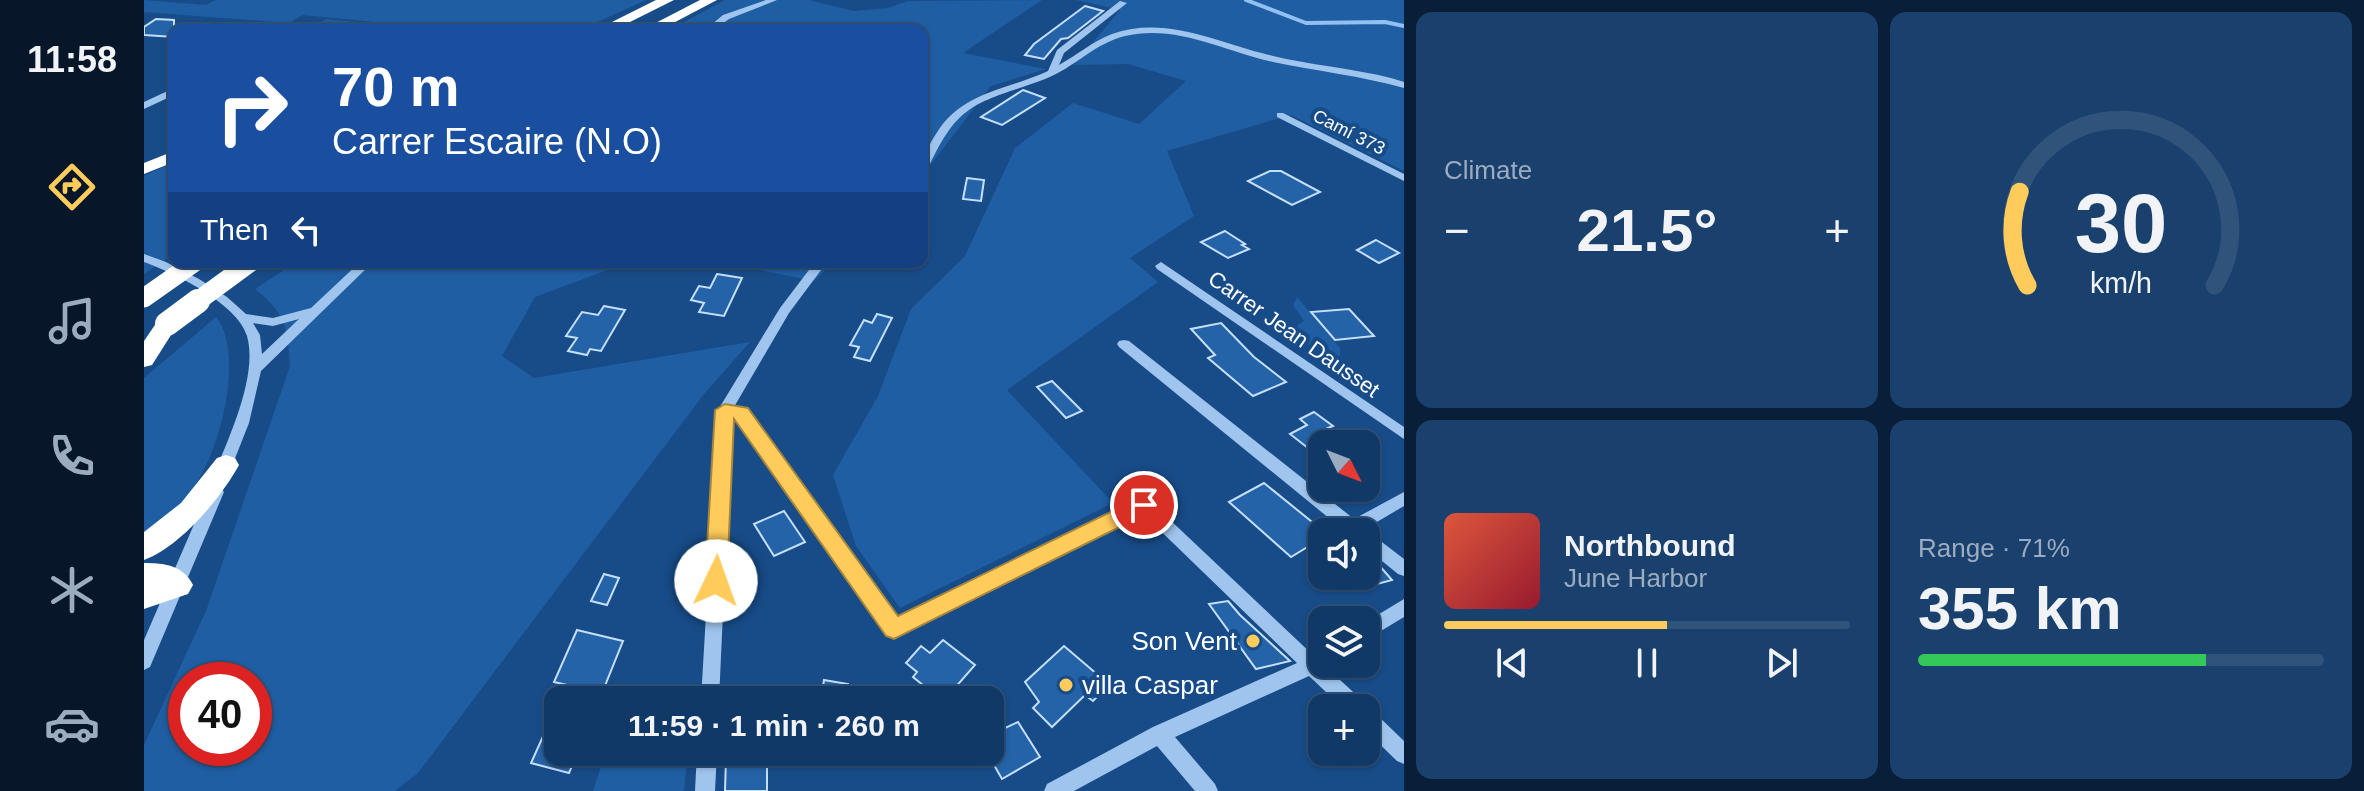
<!DOCTYPE html>
<html lang="en">
<head>
<meta charset="utf-8">
<style>
	body { margin:0; font-family:Helvetica,sans-serif; background:#1a406d; color:#f1f3f6; height:100vh; display:flex; flex-direction:column; font-size:30px; white-space:nowrap }
	* { box-sizing:border-box; margin:0 }
	p { font-size:26px; color:#9cacc0 }
	.icon { flex:none; width:44px; height:44px; fill:none; stroke:currentColor; stroke-width:2; stroke-linecap:round; stroke-linejoin:round }
	.map { position:relative; flex:1; overflow:hidden }
	.sheet { display:flex; flex-direction:column; gap:12px; padding:12px; background:#091f39; width:960px }
	.sheet>* { flex:none }
	.banner { position:absolute; left:24px; top:24px; width:760px; height:244px; border-radius:16px; box-shadow:0 2px 6px #0004,0 0 0 2px #30537b; background:#1a4fa0; color:#fff; overflow:hidden }
	.needle { width:52px; rotate:132deg }
	.fabs { position:absolute; left:1164px; top:430px; display:grid; gap:16px }
	.fabs a { display:grid; place-items:center; width:72px; height:72px; border-radius:16px; background:#113967; box-shadow:0 2px 6px #0004,0 0 0 2px #30537b; font-size:40px }
	.speed { position:absolute; left:24px; top:662px; display:flex; gap:16px; font-size:40px; font-weight:700; text-align:center }
	.speed>* { display:grid; place-content:center; width:104px; height:104px; border-radius:50%; background:#113967; box-shadow:0 2px 6px #0004,0 0 0 2px #30537b; line-height:1 }
	.speed .limit { border:12px solid #d22; background:#fff; color:#111 }
	.pin { position:absolute; display:grid; place-items:center; width:68px; height:68px; color:#fff; margin:-34px; border:4px solid #fff; border-radius:50%; box-shadow:0 2px 8px #0007 }
	.me { position:absolute; width:88px; margin:-44px; rotate:3deg; stroke-linejoin:round; filter:drop-shadow(0 0 6px #0008) }
	.turn { display:flex; align-items:center; gap:28px; height:168px; padding:0 32px; font-size:36px }
	.turn .icon { width:104px; height:104px; stroke-width:2.5 }
	.turn b { display:block; font-size:56px; line-height:68px }
	.then { display:flex; align-items:center; height:76px; padding:0 32px; background:#0003; gap:16px; font-size:30px }
	.big { font-size:60px; font-weight:700; line-height:1.1 }
	.sheet .widget { flex:1; display:flex; flex-direction:column; justify-content:center; gap:12px; min-width:0; padding:0 28px; border-radius:16px; background:#1a406d }
	.sheet .dial { align-items:center; gap:0 }
	.dial svg { height:208px; overflow:visible; fill:none; stroke:#30537b; stroke-width:7; stroke-linecap:round; text-anchor:middle }
	.dial text { fill:#f1f3f6; stroke:none }
	.song { display:flex; align-items:center; gap:24px }
	.cover { width:96px; height:96px; border-radius:12px; background:linear-gradient(135deg,hsl(10 70% 55%),hsl(350 70% 35%)) }
	.played { height:8px; border-radius:4px; background:linear-gradient(90deg,#ffcc5c 55%,#30537b 55%) }
	.keys { display:flex; justify-content:space-around; direction:ltr }
	.heat { display:flex; justify-content:space-between; align-items:center; font-size:44px; direction:ltr }
	.charge { height:12px; border-radius:6px; background:linear-gradient(90deg,#34c759 71%,#30537b 0) }
	.sheet .tiles { flex:1; display:grid; gap:12px; grid-template-columns:repeat(2,1fr) }
	.trip { position:absolute; left:400px; top:686px; width:460px; height:80px; border-radius:16px; background:#113967; box-shadow:0 2px 6px #0004,0 0 0 2px #30537b; font-weight:700; line-height:80px; text-align:center }
	main { display:flex; flex:1; min-height:0 }
	.tabs { display:flex; flex-direction:column; width:144px; justify-content:space-around; align-items:center; background:#071729; color:#9cacc0 }
	.tabs .icon { width:56px; height:56px }
	.tabs .selected { color:#ffcc5c }
	.tabs b { font-size:36px; color:#f1f3f6 }
	.map>svg:first-child { display:block }
</style>
</head>
<body>
<main>
<nav class="tabs">
<b>11:58</b>
<svg class="icon selected" aria-label="directions" viewBox="0 0 24 24"><path d="M12 3l9 9-9 9-9-9zM9 14v-3h6M13 9l2 2-2 2"/></svg>
<svg class="icon" aria-label="music" viewBox="0 0 24 24"><path d="M9 18V5l10-2v13"/><circle cx="6" cy="18" r="3"/><circle cx="16" cy="16" r="3"/></svg>
<svg class="icon" aria-label="phone" viewBox="0 0 24 24"><path d="M5 4h4l2 5-3 2q2 4 5 5l2-3 5 2v4C11 20 4 13 5 4z"/></svg>
<svg class="icon" aria-label="climate" viewBox="0 0 24 24"><path d="M12 3v18M4 7l16 10M4 17L20 7"/></svg>
<svg class="icon" aria-label="car" viewBox="0 0 24 24"><path d="M5 17H2v-5l4-1 3-4h7l3 4 3 1v5h-3M9 17h6M6 11h13"/><circle cx="7" cy="17" r="2"/><circle cx="17" cy="17" r="2"/></svg>
</nav>
<div class="map">
<svg width="1260" height="791" viewBox="0 0 1260 791">
	<rect width="100%" height="100%" fill="#174c89"/>
	<g fill="#1f5ea3" fill-rule="evenodd">
		<path d="M 0,0 L 62,5 L 72,0 L 502,0 L 436,30 L 312,30 L 159,15 L 145,23 L 0,12 Z"/>
		<path d="M 581,0 L 665,0 L 710,11 L 743,8 L 764,1 L 898,0 L 819,53 L 902,69 L 847,86 L 778,176 L 778,30 L 525,30 Z"/>
		<path d="M 932,0 L 1260,0 L 1260,171 L 1147,115 L 1023,151 L 1050,216 L 986,258 L 1014,282 L 863,390 L 969,503 L 756,608 L 712,546 L 689,475 L 734,396 L 767,309 L 821,256 L 871,148 L 929,103 L 995,124 L 1042,81 L 984,64 L 930,65 L 976,10 Z"/>
		<path d="M 182,19 L 294,30 L 162,30 Z"/>
		<path d="M 30,162 L 30,254 L 0,274 L 0,176 Z"/>
		<path d="M 152,262 L 485,262 L 391,297 L 358,356 L 390,378 L 606,342 L 560,394 L 274,773 L 251,791 L 0,791 L 0,745 L 62,611 L 146,366 C 143,328 143,314 111,289 ZM 42,680 L 110,680 L 110,748 L 42,748 Z"/>
		<path d="M 577,262 L 689,262 L 670,281 Z"/>
		<path d="M 1153,297 L 1196,348 L 1196,364 L 1144,332 L 1160,321 L 1149,305 Z"/>
		<path d="M 72,317 C 100,352 78,440 56,477 C 43,501 23,519 0,534 L 0,378 Z"/>
		<path d="M 462,752 L 544,752 L 540,791 L 449,791 Z"/>
	</g>
	<g fill="none" stroke-linecap="round" stroke-linejoin="round">
		<path stroke="#91c0f1" stroke-width="4" d="M 1102,0 L 1162,23 L 1241,22 L 1260,26"/>
	</g>
	<g fill="#2563a8" stroke="#c5dffa" stroke-width="2">
		<path d="M 941,6 L 959,11 L 924,38 L 917,39 L 900,59 L 881,55 L 890,44 Z"/>
		<path d="M 12,19 L 30,20 L 30,37 L 0,35 L 0,27 Z"/>
		<path d="M 879,90 L 901,98 L 858,125 L 837,117 Z"/>
		<path d="M 1126,171 L 1137,171 L 1176,192 L 1148,205 L 1104,181 Z"/>
		<path d="M 823,178 L 840,180 L 837,201 L 819,199 Z"/>
		<path d="M 1081,231 L 1101,244 L 1098,245 L 1105,249 L 1084,258 L 1057,242 Z"/>
		<path d="M 1232,240 L 1255,253 L 1235,263 L 1213,250 Z"/>
		<path d="M 573,274 L 598,278 L 580,316 L 555,312 L 560,303 L 547,300 L 555,286 L 566,288 Z"/>
		<path d="M 460,306 L 481,310 L 457,351 L 446,349 L 443,355 L 424,351 L 433,338 L 422,336 L 438,312 L 454,315 Z"/>
		<path d="M 1205,309 L 1230,336 L 1191,340 L 1167,312 Z"/>
		<path d="M 733,314 L 748,318 L 726,361 L 710,357 L 715,347 L 706,345 L 720,320 L 728,323 Z"/>
		<path d="M 1077,323 L 1110,357 L 1142,382 L 1109,396 L 1064,358 L 1071,355 L 1047,329 Z"/>
		<path d="M 908,381 L 938,411 L 922,418 L 893,387 Z"/>
		<path d="M 1170,412 L 1189,426 L 1184,428 L 1206,444 L 1178,444 L 1178,459 L 1146,434 L 1163,425 L 1156,419 Z"/>
		<path d="M 1120,483 L 1178,530 L 1178,538 L 1147,557 L 1085,502 Z"/>
		<path d="M 640,511 L 661,542 L 630,556 L 610,524 Z"/>
		<path d="M 1222,552 L 1227,556 L 1248,580 L 1222,587 Z"/>
		<path d="M 460,574 L 475,578 L 463,605 L 447,601 Z"/>
		<path d="M 1084,601 L 1096,615 L 1146,661 L 1112,669 L 1065,604 Z"/>
		<path d="M 433,630 L 479,641 L 458,693 L 410,682 Z"/>
		<path d="M 799,640 L 831,665 L 803,697 L 789,686 L 785,690 L 769,677 L 773,672 L 762,663 L 777,646 L 786,653 Z"/>
		<path d="M 920,646 L 954,675 L 951,678 L 962,688 L 949,701 L 941,695 L 908,727 L 889,708 L 895,702 L 881,682 Z"/>
		<path d="M 680,680 L 704,684 L 702,700 L 677,700 Z"/>
		<path d="M 414,703 L 414,752 L 434,752 L 425,773 L 387,763 Z"/>
		<path d="M 874,722 L 896,757 L 858,779 L 846,758 L 846,735 Z"/>
		<path d="M 623,757 L 623,791 L 581,791 L 582,758 Z"/>
	</g>
	<g fill="none" stroke-linecap="round" stroke-linejoin="round">
		<g fill="#9fc5ee" fill-rule="evenodd">
			<path d="M 622,0 L 633,0 L 585,19 L 570,30 L 561,30 L 579,15 Z"/>
			<path d="M 976,1 L 983,3 L 920,53 L 915,65 C 933,55 949,41 968,34 C 1022,15 1074,43 1125,55 C 1165,65 1207,68 1247,78 L 1260,82 L 1260,88 C 1217,76 1173,71 1129,62 C 1080,51 1032,24 981,36 C 951,43 930,68 901,79 C 834,104 815,99 783,171 L 778,174 C 778,158 783,148 792,134 C 817,92 863,90 904,71 L 913,50 Z"/>
			<path d="M 157,22 L 161,24 C 156,30 150,30 142,30 Z"/>
			<path d="M 30,88 L 30,95 L 0,109 L 0,102 Z"/>
			<path d="M 1133,113 L 1139,113 L 1260,174 L 1260,181 L 1133,117 Z"/>
			<path d="M 0,254 L 22,262 L 55,279 L 83,297 L 102,314 L 129,318 L 167,308 L 216,262 L 229,262 L 117,371 L 105,423 L 84,476 L 74,476 L 71,472 C 86,435 114,375 103,336 C 93,303 30,273 0,262 ZM 155,319 L 118,354 L 116,335 L 109,323 L 129,326 Z"/>
			<path d="M 671,262 L 683,262 L 645,313 L 590,407 L 602,409 L 753,619 L 1000,499 L 1006,501 L 1170,656 L 1178,652 L 1178,664 L 1186,664 L 1183,668 L 1219,701 L 1221,708 L 1199,708 L 1165,676 L 1031,737 L 1071,784 L 1074,791 L 1051,791 L 1013,746 L 930,791 L 900,791 L 903,784 L 1009,727 L 1153,663 L 998,513 L 756,635 L 750,637 L 744,635 L 592,417 L 588,416 L 575,700 L 557,700 L 574,410 L 636,308 Z"/>
			<path d="M 1017,262 L 1260,427 L 1260,439 L 1013,269 L 1011,266 Z"/>
			<path d="M 980,340 L 985,341 L 1210,519 L 1260,492 L 1260,506 L 1221,529 L 1260,559 L 1260,576 L 1254,574 L 1222,548 L 1222,532 L 1202,532 L 975,347 L 973,344 L 975,341 Z"/>
			<path d="M 72,486 L 77,488 L 80,492 L 6,667 L 0,670 L 0,640 L 64,492 L 67,488 Z"/>
			<path d="M 1260,599 L 1260,617 L 1222,640 L 1222,622 Z"/>
			<path d="M 1222,709 L 1229,711 L 1260,741 L 1260,764 L 1253,761 L 1222,731 Z"/>
			<path d="M 553,752 L 573,752 L 571,791 L 551,791 Z"/>
		</g>
		<g fill="#fff" fill-rule="evenodd">
			<path d="M 512,0 L 530,0 L 470,30 L 452,30 Z"/>
			<path d="M 556,0 L 573,0 L 516,30 L 498,30 Z"/>
			<path d="M 30,151 L 30,162 L 0,174 L 0,163 Z"/>
			<path d="M 23,317 L 34,324 L 8,365 L 0,367 L 0,341 L 15,319 Z"/>
			<path d="M 82,455 L 91,458 L 95,465 C 77,498 36,547 0,560 L 0,532 L 37,503 L 73,458 Z"/>
			<path d="M 0,563 C 20,563 39,565 49,585 L 44,594 L 0,609 Z"/>
		</g>
		<g stroke="#fff" stroke-width="19">
			<path d="M 0,298 L 51,262"/>
			<path d="M 51,303 L 107,262"/>
		</g>
		<path stroke="#fff" stroke-width="24" d="M 23,324 L 54,301"/>
	</g>
	<path fill="#ffcc5c" stroke="#a6853c" stroke-width="2" d="M 581,404 L 604,408 L 754,616 L 993,499 L 1000,497 L 1011,505 L 1008,511 L 750,639 L 742,636 L 590,419 L 583,581 L 580,588 L 572,591 L 564,588 L 561,581 L 571,410 Z"/>
	<g fill="#ffcc5c" stroke="#174c89" stroke-width="3">
		<circle cx="1109" cy="641" r="8"/>
		<circle cx="922" cy="685" r="8"/>
	</g>
	<g text-anchor="middle" dominant-baseline="central" stroke-width="8" stroke-linejoin="round" paint-order="stroke">
		<g font-size="18" fill="#fff" stroke="#174c89">
			<text transform="translate(1205 132) rotate(27)">Camí 373</text>
		</g>
		<g font-size="22" fill="#fff" stroke="#174c89">
			<text transform="translate(1150 334) rotate(35)">Carrer Jean Dausset</text>
		</g>
		<g font-size="26" fill="#fff" stroke="#174c89" text-anchor="end">
			<text x="1093" y="641">Son Vent</text>
			<text x="938" y="685" text-anchor="start">villa Caspar</text>
		</g>
	</g>
</svg>
<div class="fabs">
<a><svg class="needle" viewBox="-14 -14 28 28"><path d="M0-13l5 13h-10z" fill="#e53935"/><path d="M0 13l5-13h-10z" fill="#9cacc0"/></svg></a>
<a><svg class="icon" aria-label="sound" viewBox="0 0 24 24"><path d="M4 9h4l5-4v14l-5-4H4zM17 9q2 3 0 6"/></svg></a>
<a><svg class="icon" aria-label="layers" viewBox="0 0 24 24"><path d="M12 4l9 5-9 5-9-5zM3 14l9 5 9-5"/></svg></a>
<a>+</a>
</div>
<div class="speed"><div class="limit">40</div></div>
<div class="pin" style="left:1000px;top:505px;background:#d93025"><svg class="icon" aria-label="arrive" viewBox="0 0 24 24"><path d="M6 21V4h12l-3 4 3 4H6"/></svg></div>
<svg class="me" style="left:572px;top:581px" viewBox="-20 -20 40 40"><circle r="19" fill="#fff"/><path d="M0-13L10 11 0 6-10 11z" fill="#ffcc5c"/></svg>
<div class="trip">11:59 · 1 min · 260 m</div>
<div class="banner">
<div class="turn"><svg class="icon" aria-label="right" viewBox="0 0 24 24"><path d="M7 20v-9h11M14 6l5 5-5 5"/></svg><div><b>70 m</b>Carrer Escaire (N.O)</div></div>
<div class="then">Then<svg class="icon" aria-label="left" viewBox="0 0 24 24"><path d="M17 20v-9H6M10 6l-5 5 5 5"/></svg></div>
</div>
</div>
<section class="sheet">
<div class="tiles">
<div class="widget"><p>Climate</p>
<div class="heat"><a>−</a><b class="big">21.5°</b><a>+</a></div>
</div>
<div class="widget dial"><svg viewBox="0 0 100 80">
<path d="M14 69A42 42 0 1 1 86 69"/>
<path d="M14 69A42 42 0 0 1 11 33" stroke="#ffcc5c"/>
<text x="50" y="56" font-size="32" font-weight="700">30</text>
<text x="50" y="72" font-size="11">km/h</text>
</svg></div>
<div class="widget">
<div class="song"><i class="cover"></i><div><b>Northbound</b><p>June Harbor</p></div></div>
<div class="played"></div>
<div class="keys"><svg class="icon" aria-label="previous" viewBox="0 0 24 24"><path d="M18 5L8 12l10 7zM5 5v14"/></svg><svg class="icon" aria-label="pause" viewBox="0 0 24 24"><path d="M8 5v14M16 5v14"/></svg><svg class="icon" aria-label="next" viewBox="0 0 24 24"><path d="M6 5l10 7-10 7zM19 5v14"/></svg></div>
</div>
<div class="widget"><p>Range · 71%</p><b class="big">355 km</b><div class="charge"></div></div>
</div>
</section>
</main>
</body>
</html>
